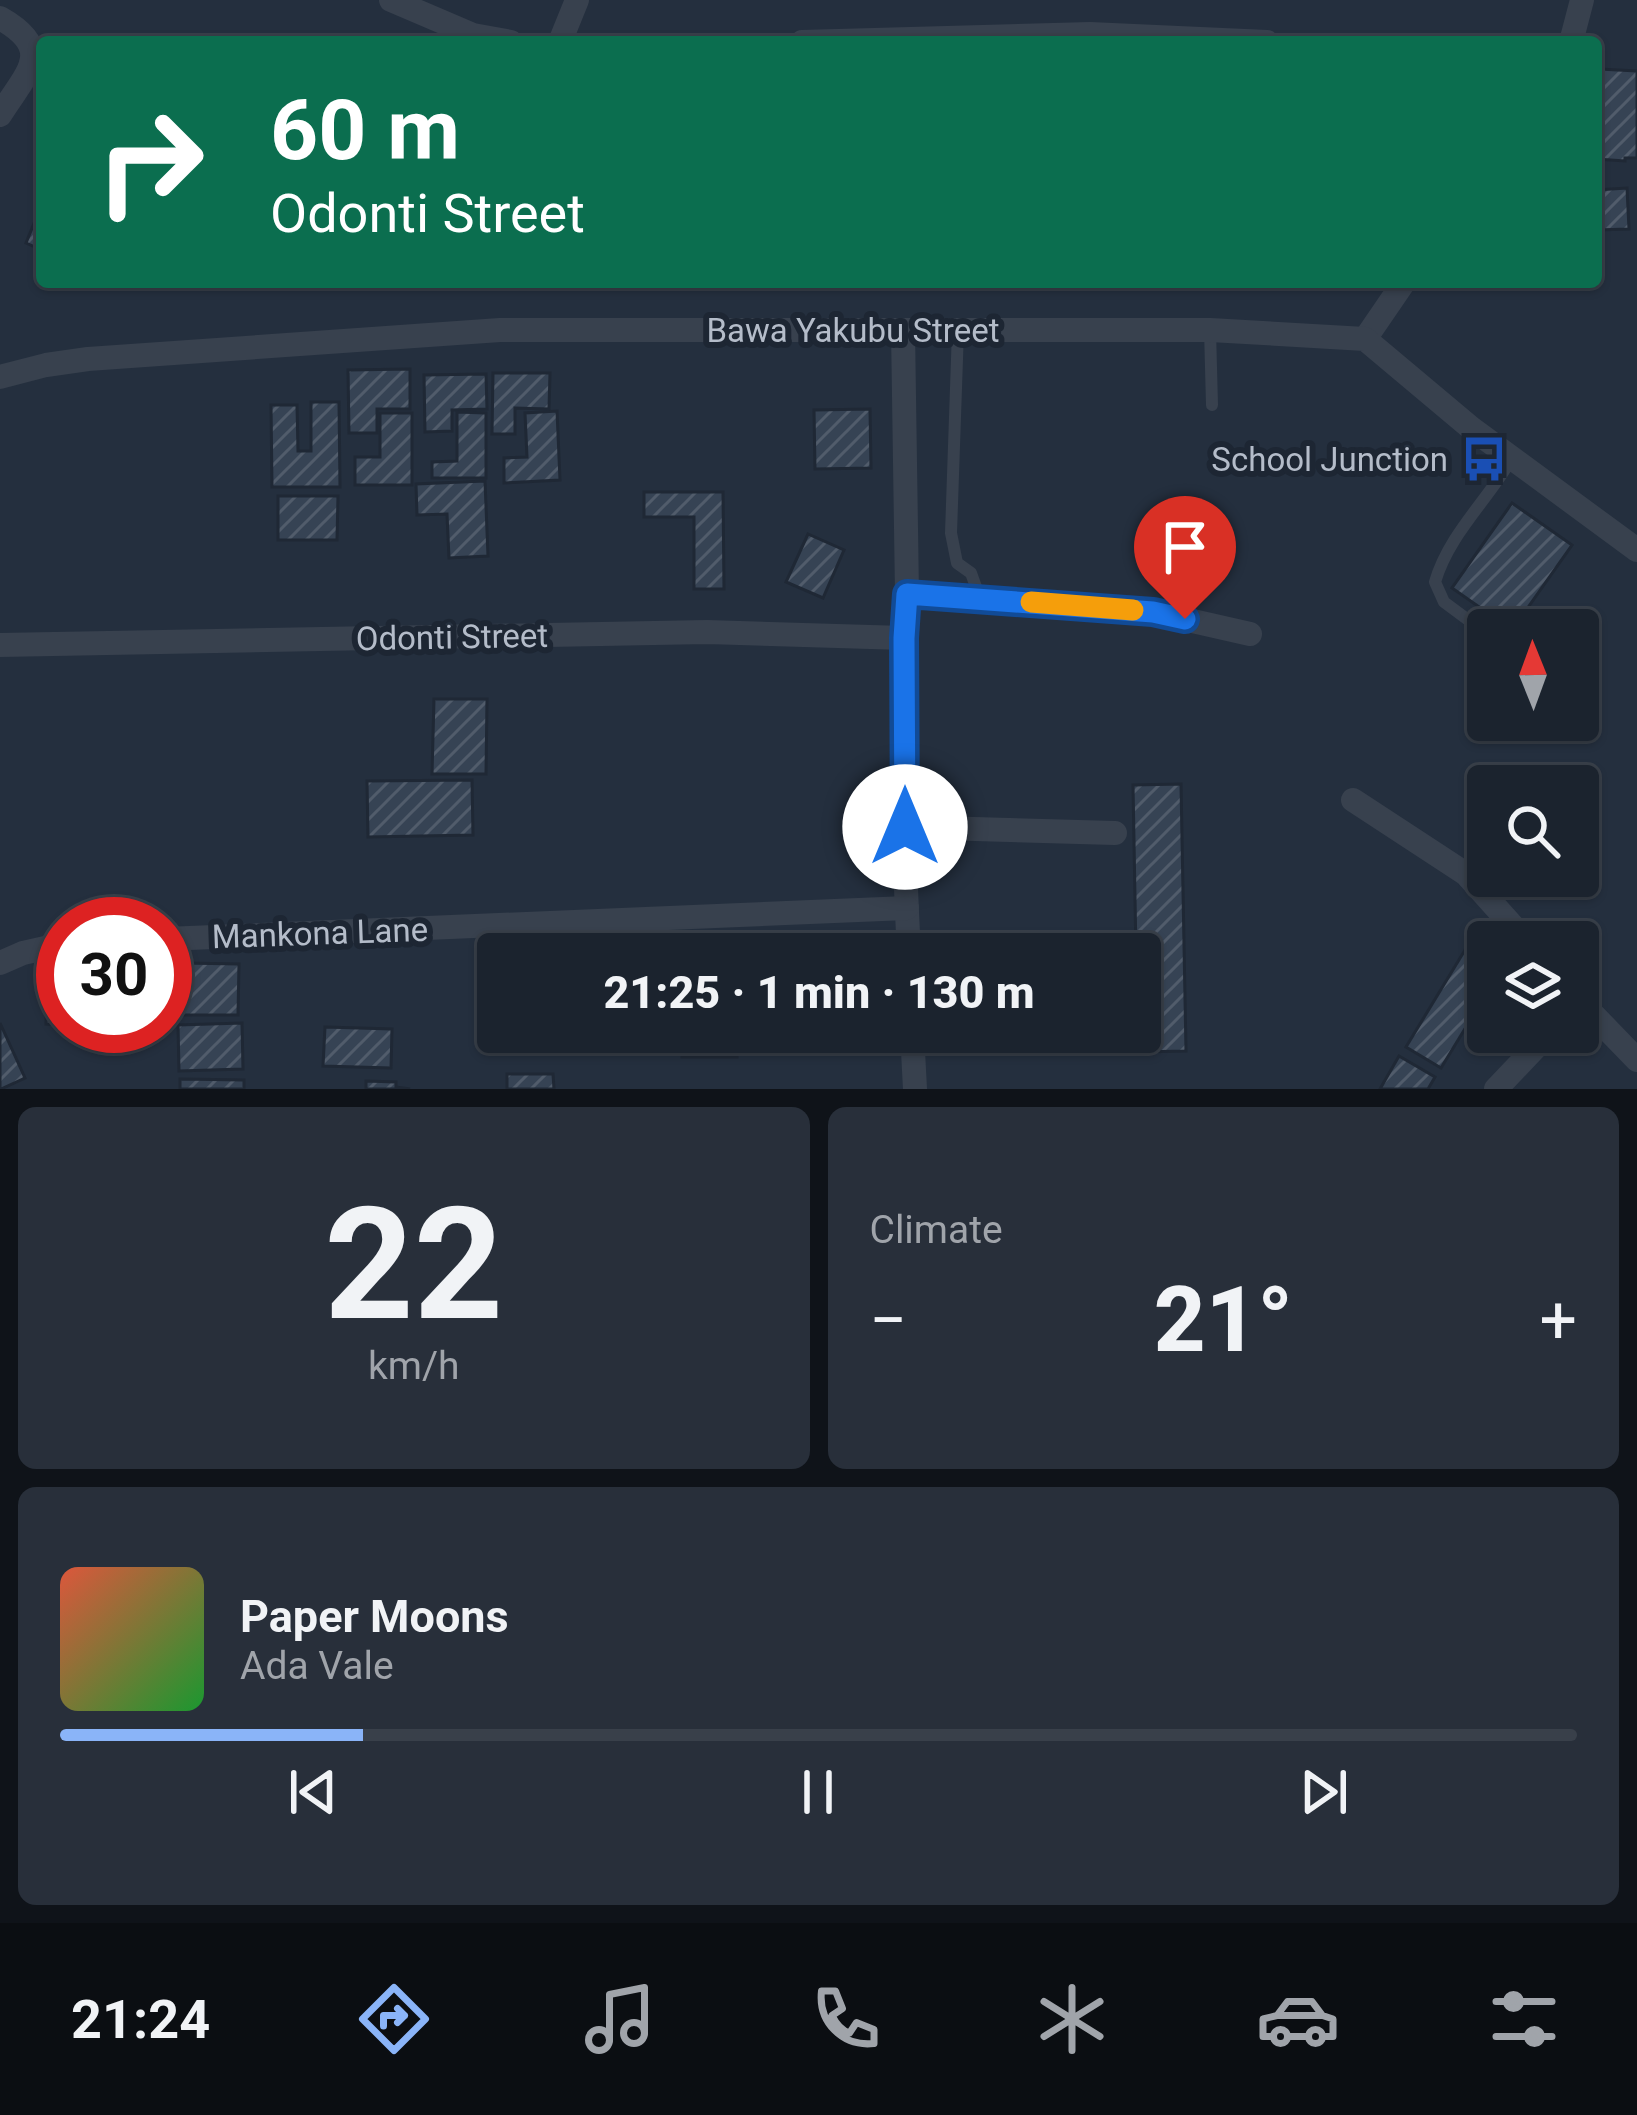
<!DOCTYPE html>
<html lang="en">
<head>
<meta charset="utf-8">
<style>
	body { margin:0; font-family:Roboto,sans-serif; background:#282f3a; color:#f1f3f6; height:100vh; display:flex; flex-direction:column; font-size:45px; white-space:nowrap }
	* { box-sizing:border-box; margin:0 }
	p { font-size:39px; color:#a0a4aa }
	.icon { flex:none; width:66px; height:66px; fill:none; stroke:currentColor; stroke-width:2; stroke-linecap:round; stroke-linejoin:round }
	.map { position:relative; height:1089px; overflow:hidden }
	.side { display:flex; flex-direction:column; gap:18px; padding:18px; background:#0f1319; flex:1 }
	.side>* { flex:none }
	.hud { position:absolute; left:36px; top:36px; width:1566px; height:252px; border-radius:12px; box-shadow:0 3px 9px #0004,0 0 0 3px #39404a; background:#0b6e4f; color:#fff; overflow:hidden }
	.needle { width:78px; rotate:359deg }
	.fabs { position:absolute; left:1467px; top:609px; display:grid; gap:24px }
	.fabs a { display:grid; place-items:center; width:132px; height:132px; border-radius:12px; background:#1b232e; box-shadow:0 3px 9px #0004,0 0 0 3px #39404a; font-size:60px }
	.speed { position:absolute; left:36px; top:897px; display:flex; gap:24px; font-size:60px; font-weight:700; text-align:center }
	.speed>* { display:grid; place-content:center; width:156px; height:156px; border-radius:50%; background:#1b232e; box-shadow:0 3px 9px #0004,0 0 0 3px #39404a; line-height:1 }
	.speed .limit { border:18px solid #d22; background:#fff; color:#111 }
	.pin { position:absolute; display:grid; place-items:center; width:102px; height:102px; color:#fff; margin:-123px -51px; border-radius:50% 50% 50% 0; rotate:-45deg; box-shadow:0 0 12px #0007 }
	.pin .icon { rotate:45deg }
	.me { position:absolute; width:132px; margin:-66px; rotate:0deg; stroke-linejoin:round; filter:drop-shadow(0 0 9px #0008) }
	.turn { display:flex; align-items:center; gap:42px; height:252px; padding:0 36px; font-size:54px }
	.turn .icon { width:156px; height:156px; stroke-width:2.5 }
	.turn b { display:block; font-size:84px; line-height:102px }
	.big { font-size:90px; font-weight:800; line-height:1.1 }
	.side .card { flex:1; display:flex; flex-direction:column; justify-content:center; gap:18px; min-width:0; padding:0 42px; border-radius:18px; background:#282f3a }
	.side .dial { align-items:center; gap:0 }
	.dial b { font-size:156px; line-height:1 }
	.song { display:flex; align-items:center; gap:36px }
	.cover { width:144px; height:144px; border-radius:18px; background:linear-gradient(135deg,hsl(10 70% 55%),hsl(130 70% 35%)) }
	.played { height:12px; border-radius:6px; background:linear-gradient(90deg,#8ab4f8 20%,#39404a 20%) }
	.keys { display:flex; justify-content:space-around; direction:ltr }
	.heat { display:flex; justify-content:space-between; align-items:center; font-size:66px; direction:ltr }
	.side .tiles { flex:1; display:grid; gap:18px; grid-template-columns:1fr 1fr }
	.card:last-child { grid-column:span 2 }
	.trip { position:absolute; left:477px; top:933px; width:684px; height:120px; border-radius:12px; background:#1b232e; box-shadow:0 3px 9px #0004,0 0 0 3px #39404a; font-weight:800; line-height:120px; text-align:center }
	.dock { display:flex; height:192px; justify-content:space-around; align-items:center; background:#0b0e12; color:#a0a4aa }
	.dock .icon { width:84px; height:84px }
	.dock .on { color:#8ab4f8 }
	.dock b { font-size:54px; color:#f1f3f6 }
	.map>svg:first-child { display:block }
</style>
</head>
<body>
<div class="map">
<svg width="1637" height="1089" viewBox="0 0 1637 1089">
	<defs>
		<pattern id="building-hatch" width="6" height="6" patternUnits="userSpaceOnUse" patternTransform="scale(3)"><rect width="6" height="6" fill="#364354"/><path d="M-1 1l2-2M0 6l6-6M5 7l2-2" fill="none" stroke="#515c6b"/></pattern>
	</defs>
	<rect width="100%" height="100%" fill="#242f3e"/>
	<g fill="url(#building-hatch)" stroke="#1f2835" stroke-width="3">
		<path d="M 1599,69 L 1637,71 L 1637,158 L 1625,158 L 1625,161 L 1596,159 Z"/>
		<path d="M 1627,188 L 1629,229 L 1596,230 L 1596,190 Z"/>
		<path d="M 35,221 L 42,224 L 42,250 L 26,243 Z"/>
		<path d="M 410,369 L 410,409 L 377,409 L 377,433 L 349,433 L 348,370 Z"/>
		<path d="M 493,373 L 550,373 L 549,409 L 515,408 L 515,434 L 492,434 Z"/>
		<path d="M 486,374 L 487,409 L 452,410 L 452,431 L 425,432 L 424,375 Z"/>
		<path d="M 311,402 L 339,402 L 340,487 L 272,487 L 271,405 L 297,405 L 298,451 L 311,451 Z"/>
		<path d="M 870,409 L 871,468 L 815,469 L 814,410 Z"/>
		<path d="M 557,411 L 560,480 L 504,483 L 504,458 L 527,457 L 525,413 Z"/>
		<path d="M 457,412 L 486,413 L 486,478 L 432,478 L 432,462 L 457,461 Z"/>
		<path d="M 380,413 L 412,413 L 412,485 L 355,485 L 355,457 L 380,457 Z"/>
		<path d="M 485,481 L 488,556 L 449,558 L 447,514 L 417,515 L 416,484 Z"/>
		<path d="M 644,492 L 723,492 L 724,589 L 694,589 L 694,517 L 644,517 Z"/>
		<path d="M 278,496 L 338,496 L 337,540 L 278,540 Z"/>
		<path d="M 1512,503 L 1572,545 L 1512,630 L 1452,588 Z"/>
		<path d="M 808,534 L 844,550 L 823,598 L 786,582 Z"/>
		<path d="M 434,699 L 487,699 L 486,774 L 432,774 Z"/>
		<path d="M 472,780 L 473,835 L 368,837 L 367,781 Z"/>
		<path d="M 1181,784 L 1186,1051 L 1139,1052 L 1140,954 L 1136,954 L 1133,785 Z"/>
		<path d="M 736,944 L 736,954 L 681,954 L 681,945 Z"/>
		<path d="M 1468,945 L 1488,957 L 1488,991 L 1441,1068 L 1406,1047 Z"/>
		<path d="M 165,957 L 170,957 L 169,1023 L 165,1023 Z"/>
		<path d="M 183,963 L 239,964 L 238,1015 L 182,1015 Z"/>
		<path d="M 61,986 L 63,986 L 63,1025 L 46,1024 L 47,991 L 61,991 Z"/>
		<path d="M 0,1023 L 25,1078 L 1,1089 L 0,1089 Z"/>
		<path d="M 242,1023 L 243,1069 L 179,1071 L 178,1025 Z"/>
		<path d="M 325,1027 L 392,1029 L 391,1068 L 323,1066 Z"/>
		<rect x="682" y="1032" width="55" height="25"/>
		<path d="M 1399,1056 L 1435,1077 L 1428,1089 L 1380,1089 Z"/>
		<path d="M 507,1074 L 553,1074 L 554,1089 L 507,1089 Z"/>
		<path d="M 180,1079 L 244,1080 L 244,1089 L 180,1089 Z"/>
		<path d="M 366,1081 L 396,1082 L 396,1087 L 410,1089 L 366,1089 Z"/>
	</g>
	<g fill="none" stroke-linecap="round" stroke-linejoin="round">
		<g stroke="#38414e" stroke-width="12">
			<path d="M 958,330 L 951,533 L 957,563 L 971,573 L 980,598"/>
			<path d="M 1210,330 L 1212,405"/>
			<path d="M 1483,631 L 1444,602 L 1435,582 C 1449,534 1488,500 1512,458"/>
		</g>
		<g stroke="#38414e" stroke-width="24">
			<path d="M 391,0 L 473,35 L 511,42"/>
			<path d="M 0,18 C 57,50 26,73 0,115"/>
			<path d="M 560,42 L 577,0"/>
			<path d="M 802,42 L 1090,34 L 1267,42"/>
			<path d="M 1571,42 L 1582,0"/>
			<path d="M 903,330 L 907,594 C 899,713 903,835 909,954"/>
			<path d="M 1365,339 L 1404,282"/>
			<path d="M 0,377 L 46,365 L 88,359 L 500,330 L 1210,330 L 1365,339 L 1471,428 L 1637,550"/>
			<path d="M 907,594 L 1153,612 L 1250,634"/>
			<path d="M 0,645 L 707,632 L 904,638"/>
			<path d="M 1353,800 L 1466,874 L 1527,942"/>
			<path d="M 905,827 L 1115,833"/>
			<path d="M 165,939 L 907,908"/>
			<path d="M 0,963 L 23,953 L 63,944"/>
			<path d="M 1578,999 L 1637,1060"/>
			<path d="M 912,1032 L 915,1089"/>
			<path d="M 1496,1089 L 1550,1032"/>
		</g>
	</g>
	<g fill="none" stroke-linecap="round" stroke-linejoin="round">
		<g stroke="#114b97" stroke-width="30">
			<path id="route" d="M 905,827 L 904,638 L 907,594 L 1153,612 L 1185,619"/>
		</g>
		<use href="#route" stroke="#1a73e8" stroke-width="21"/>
		<path stroke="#f59e0b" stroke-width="21" d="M 1031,602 L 1133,610"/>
	</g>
	<defs>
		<g id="bus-bare" transform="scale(3.6)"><path d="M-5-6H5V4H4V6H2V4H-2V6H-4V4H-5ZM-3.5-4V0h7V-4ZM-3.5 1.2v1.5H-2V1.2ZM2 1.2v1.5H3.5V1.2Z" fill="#1a4fb4" stroke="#1d2633" stroke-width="2.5" paint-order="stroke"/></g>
	</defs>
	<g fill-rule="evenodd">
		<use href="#bus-bare" x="1484" y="459"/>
	</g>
	<g text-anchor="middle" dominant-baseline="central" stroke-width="12" stroke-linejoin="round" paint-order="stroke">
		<g font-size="33" fill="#b4bcc9" stroke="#1d2633">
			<text x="853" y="330">Bawa Yakubu Street</text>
			<text transform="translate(452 637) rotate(-1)">Odonti Street</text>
			<text transform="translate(320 933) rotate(-2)">Mankona Lane</text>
		</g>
		<g font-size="33" fill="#b4bcc9" stroke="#1d2633" text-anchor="end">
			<text x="1448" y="459">School Junction</text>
		</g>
	</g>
</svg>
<div class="fabs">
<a><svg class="needle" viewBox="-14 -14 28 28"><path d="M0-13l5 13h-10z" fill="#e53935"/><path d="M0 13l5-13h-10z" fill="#a0a4aa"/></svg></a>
<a><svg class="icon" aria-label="search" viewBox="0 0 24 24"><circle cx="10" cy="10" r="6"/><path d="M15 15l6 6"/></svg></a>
<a><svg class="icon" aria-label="layers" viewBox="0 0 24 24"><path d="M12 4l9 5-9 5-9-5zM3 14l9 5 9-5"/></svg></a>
</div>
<div class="speed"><div class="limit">30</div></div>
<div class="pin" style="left:1185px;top:619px;background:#d93025"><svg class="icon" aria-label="arrive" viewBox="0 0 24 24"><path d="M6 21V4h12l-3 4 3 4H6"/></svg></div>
<svg class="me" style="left:905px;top:827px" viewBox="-20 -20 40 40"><circle r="19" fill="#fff"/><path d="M0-13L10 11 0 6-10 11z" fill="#1a73e8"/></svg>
<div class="trip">21:25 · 1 min · 130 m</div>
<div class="hud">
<div class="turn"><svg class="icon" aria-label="right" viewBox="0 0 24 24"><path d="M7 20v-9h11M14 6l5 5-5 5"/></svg><div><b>60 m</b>Odonti Street</div></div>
</div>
</div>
<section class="side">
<div class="tiles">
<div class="card dial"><b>22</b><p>km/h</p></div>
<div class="card"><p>Climate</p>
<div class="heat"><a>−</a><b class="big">21°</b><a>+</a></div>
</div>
<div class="card">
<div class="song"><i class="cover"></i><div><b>Paper Moons</b><p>Ada Vale</p></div></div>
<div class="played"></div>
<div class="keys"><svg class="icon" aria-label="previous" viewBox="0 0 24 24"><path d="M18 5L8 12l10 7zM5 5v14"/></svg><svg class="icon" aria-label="pause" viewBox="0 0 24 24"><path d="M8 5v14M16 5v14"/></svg><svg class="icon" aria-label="next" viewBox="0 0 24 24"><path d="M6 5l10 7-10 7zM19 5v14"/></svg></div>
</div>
</div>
</section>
<nav class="dock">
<b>21:24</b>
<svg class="icon on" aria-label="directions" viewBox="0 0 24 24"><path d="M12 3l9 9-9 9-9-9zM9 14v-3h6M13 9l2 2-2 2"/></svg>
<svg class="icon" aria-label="music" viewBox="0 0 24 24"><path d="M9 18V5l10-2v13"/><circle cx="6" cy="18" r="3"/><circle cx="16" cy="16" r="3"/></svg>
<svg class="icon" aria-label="phone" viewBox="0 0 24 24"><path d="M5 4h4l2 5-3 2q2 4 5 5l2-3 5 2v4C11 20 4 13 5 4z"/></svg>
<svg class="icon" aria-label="climate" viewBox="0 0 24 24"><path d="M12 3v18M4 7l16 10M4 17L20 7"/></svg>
<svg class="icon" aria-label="car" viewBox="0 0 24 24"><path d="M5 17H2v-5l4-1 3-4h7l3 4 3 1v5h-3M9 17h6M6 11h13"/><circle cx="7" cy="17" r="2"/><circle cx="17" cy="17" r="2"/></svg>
<svg class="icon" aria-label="filters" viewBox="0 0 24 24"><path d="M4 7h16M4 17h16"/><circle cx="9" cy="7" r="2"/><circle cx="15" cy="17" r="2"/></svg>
</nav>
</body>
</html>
